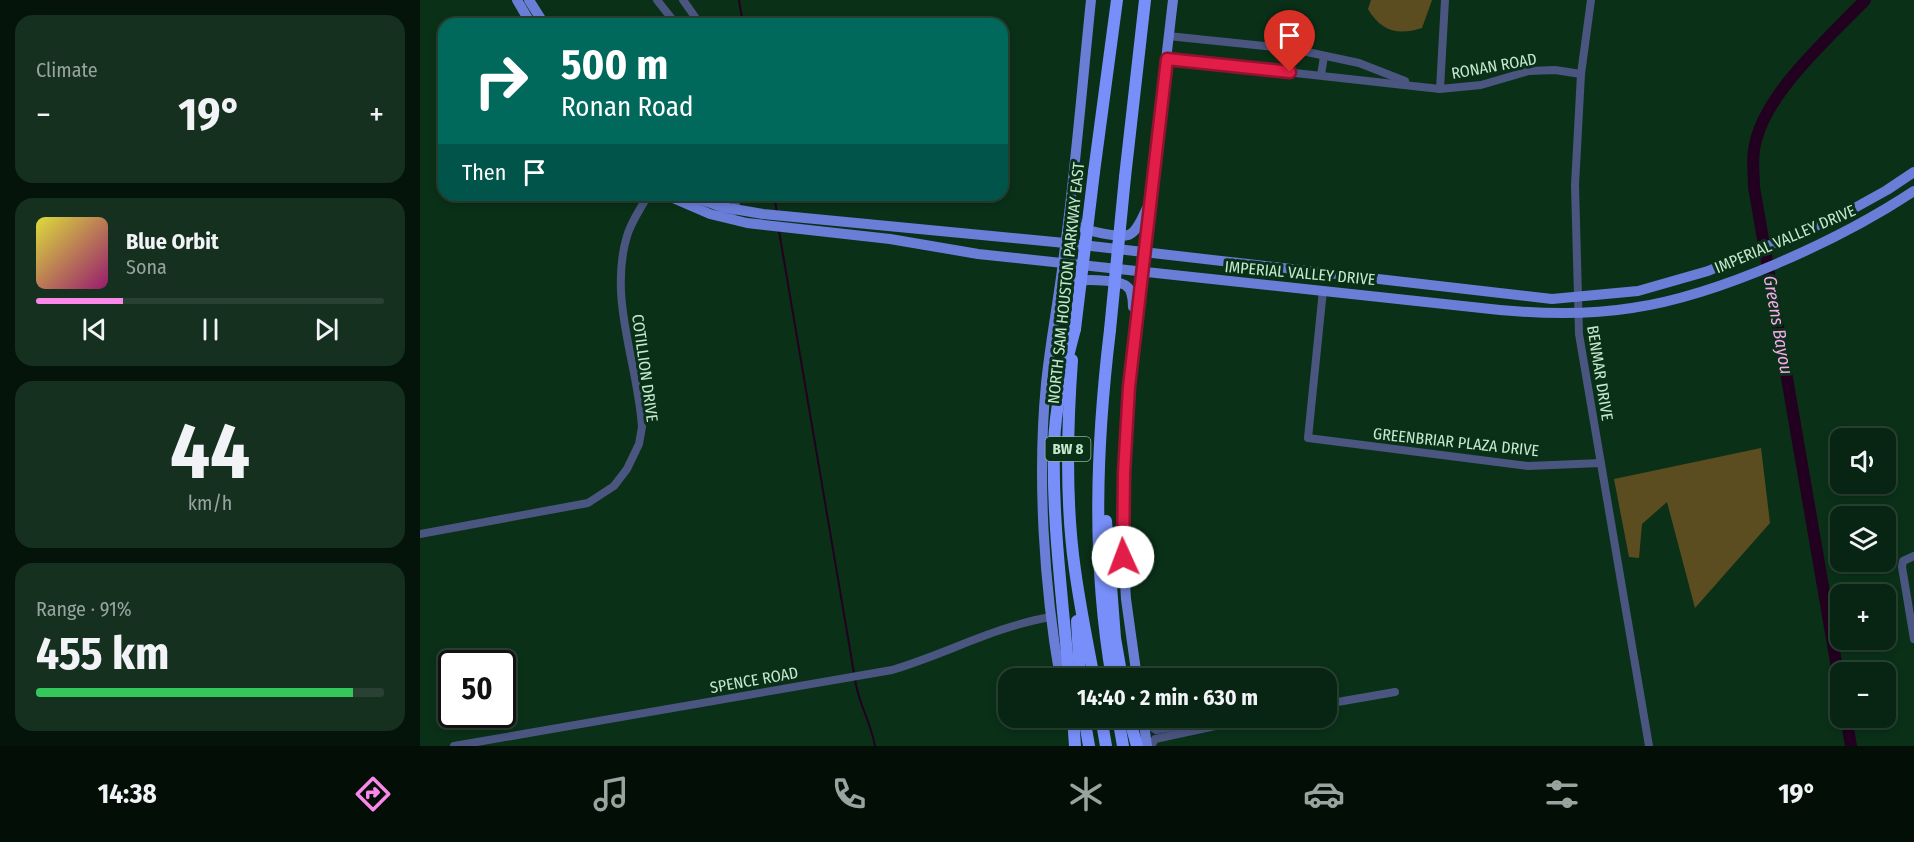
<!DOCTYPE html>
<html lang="en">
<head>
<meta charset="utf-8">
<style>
	body { margin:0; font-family:"Fira Sans Condensed",sans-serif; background:#163020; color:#f1f3f6; height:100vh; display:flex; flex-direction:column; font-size:22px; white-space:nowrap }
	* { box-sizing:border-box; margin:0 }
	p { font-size:20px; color:#98a49f }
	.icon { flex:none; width:33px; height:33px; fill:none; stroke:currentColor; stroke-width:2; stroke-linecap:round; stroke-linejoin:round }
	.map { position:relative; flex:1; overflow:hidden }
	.details { display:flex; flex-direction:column; gap:15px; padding:15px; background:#04140a; width:420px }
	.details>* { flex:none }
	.banner { position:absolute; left:18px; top:18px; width:570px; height:183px; border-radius:18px; box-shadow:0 3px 9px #0003,0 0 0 2px #294132; background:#00695c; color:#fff; overflow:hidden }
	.tools { position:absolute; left:1410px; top:428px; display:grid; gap:12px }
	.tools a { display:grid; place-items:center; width:66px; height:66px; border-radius:12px; background:#082412; box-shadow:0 3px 9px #0003,0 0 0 2px #294132; font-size:30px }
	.speed { position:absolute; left:18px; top:650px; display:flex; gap:12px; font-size:30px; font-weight:700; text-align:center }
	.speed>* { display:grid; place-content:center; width:78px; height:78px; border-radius:50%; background:#082412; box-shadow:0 3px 9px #0003,0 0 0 2px #294132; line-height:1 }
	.speed .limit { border:3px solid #111; border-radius:9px; background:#fff; color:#111 }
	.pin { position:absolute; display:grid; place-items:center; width:51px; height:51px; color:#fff; margin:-62px -26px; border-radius:50% 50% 50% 0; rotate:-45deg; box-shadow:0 0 6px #0007 }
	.pin .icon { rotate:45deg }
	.me { position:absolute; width:66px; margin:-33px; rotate:358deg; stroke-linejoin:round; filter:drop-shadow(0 0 4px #0008) }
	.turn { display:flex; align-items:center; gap:21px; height:126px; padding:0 24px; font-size:27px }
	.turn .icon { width:78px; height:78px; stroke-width:2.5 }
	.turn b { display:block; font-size:42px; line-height:51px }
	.then { display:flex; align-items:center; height:57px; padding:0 24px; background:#0003; gap:12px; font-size:22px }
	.big { font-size:45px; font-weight:700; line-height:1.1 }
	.details .tile { flex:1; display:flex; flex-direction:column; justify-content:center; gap:9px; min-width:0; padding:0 21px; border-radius:18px; background:#163020 }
	.details .dial { align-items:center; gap:0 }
	.dial b { font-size:78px; line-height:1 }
	.song { display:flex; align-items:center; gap:18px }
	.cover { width:72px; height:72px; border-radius:9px; background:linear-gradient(135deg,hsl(60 70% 55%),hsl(320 70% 35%)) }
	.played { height:6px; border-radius:3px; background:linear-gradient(90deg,#f988e9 25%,#294132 25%) }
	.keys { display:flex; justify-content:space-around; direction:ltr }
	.heat { display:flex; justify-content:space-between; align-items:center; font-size:33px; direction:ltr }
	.charge { height:9px; border-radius:4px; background:linear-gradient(90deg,#34c759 91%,#294132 0) }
	.trip { position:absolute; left:578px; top:668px; width:339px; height:60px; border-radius:18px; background:#082412; box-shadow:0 3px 9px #0003,0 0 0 2px #294132; font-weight:700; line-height:60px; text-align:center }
	.menu { display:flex; height:96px; justify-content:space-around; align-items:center; background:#030e07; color:#98a49f }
	.menu .icon { width:42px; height:42px }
	.menu .active { color:#f988e9 }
	.menu b { font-size:27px; color:#f1f3f6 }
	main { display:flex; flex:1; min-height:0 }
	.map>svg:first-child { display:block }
</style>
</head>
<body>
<main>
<section class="details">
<div class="tile"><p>Climate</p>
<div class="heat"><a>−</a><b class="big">19°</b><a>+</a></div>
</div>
<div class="tile">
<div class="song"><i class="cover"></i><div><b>Blue Orbit</b><p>Sona</p></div></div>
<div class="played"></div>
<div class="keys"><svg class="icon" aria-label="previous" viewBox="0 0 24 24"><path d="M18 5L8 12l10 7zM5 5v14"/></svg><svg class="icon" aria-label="pause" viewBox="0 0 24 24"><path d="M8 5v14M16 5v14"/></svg><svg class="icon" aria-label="next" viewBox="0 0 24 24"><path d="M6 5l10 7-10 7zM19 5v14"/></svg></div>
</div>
<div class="tile dial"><b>44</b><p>km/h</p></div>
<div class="tile"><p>Range · 91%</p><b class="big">455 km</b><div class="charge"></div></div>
</section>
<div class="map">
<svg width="1494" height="746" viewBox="0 0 1494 746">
	<rect width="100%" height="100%" fill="#0a3018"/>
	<g fill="#5b4d20">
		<path d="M 951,0 L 1012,0 L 1002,28 C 977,36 961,31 948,9 Z"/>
		<path d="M 1341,448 L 1350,523 L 1275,608 L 1247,502 L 1222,524 L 1219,558 L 1209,557 L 1194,479 Z"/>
	</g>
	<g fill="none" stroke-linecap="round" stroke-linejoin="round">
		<g stroke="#22001f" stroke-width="2">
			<path d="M 319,0 L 323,24"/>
			<path d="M 354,195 L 357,213"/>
			<path d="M 359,231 L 436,685 C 441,708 451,724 455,746"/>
		</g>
		<g stroke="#22001f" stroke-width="12">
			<path d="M 1420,685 L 1334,187 C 1334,175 1332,162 1334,150 C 1341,96 1409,38 1445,0"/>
			<path d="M 1426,717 L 1431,746"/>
		</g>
		<g stroke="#4a5580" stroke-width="8">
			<path d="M 237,0 L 256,24"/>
			<path d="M 263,0 L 280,24"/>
			<path d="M 1171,0 L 1161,74 L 1155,185 L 1159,334 L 1229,746"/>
			<path d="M 748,36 L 873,49 L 939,63 L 985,81"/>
			<path d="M 747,59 L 1020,89 L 1061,85 L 1109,71 L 1135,70 L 1161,74"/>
			<path d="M 901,75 L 904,56"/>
			<path d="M 1020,89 L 1025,0"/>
			<path d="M 304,195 L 304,211"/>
			<path d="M 312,213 L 315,209 L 317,195"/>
			<path d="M 903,290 L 888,438 L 1108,466 L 1181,463"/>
			<path d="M 0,534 L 168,503 L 194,486 L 207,469 L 219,444 L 222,427 C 218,364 188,299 207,236 C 211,222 221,208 228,195"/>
			<path d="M 1494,556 L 1483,561 L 1482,567 L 1494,639"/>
			<path d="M 906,704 L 975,692"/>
			<path d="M 723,721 L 736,730 L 765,725 L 777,728"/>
			<path d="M 34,746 L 472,670 C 526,654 576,626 631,617"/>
			<path d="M 731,746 L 735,739 L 837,717"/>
		</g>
		<g stroke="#6b7ed7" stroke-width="10">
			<path d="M 97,0 L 111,24"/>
			<path d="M 109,0 L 124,24"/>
			<path d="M 246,195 L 290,214 L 327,223 L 470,239 L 558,254 L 1080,310 C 1124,314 1168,315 1212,308 C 1300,295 1420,240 1494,191"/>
			<path d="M 268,195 L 302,207 L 343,214 L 645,243 L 1132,299 L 1218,291 L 1288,271 L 1422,215 L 1467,190 L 1494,172"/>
			<path d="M 654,205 L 657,225 C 665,231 699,238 708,235 C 717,233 723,216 727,208"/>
			<path d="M 642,299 C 644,293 645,285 651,283 C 660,278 696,280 705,285 C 712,289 713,299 713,307"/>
			<path d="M 640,678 C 624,586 617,477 626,384 C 630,343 638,303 643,262 C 655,175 662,87 671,0"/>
			<path d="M 717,678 L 706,599 L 702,536 L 704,473 L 714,334 L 753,0"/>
			<path d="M 723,717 L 727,746"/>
		</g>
		<g stroke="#788ffa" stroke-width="12">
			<path d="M 674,172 L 697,0"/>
			<path d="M 705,177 L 725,0"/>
			<path d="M 690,330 C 676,446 672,562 692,678"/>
			<path d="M 652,360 C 647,429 645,501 655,570 C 660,606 667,642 674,678"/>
			<path d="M 686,521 L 695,638 L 702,678"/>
			<path d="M 657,621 L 660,678"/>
			<path d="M 649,678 C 643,601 632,523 634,446 C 635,405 645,367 655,329"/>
			<path d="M 653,717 L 655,746"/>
			<path d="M 664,717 L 669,746"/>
			<path d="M 681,717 L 686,746"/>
			<path d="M 698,717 L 703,746"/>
			<path d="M 709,717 L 717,746"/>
		</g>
		<g stroke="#788ffa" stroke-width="12">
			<path d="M 655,329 L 674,172"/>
			<path d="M 690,330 L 705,177"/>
		</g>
	</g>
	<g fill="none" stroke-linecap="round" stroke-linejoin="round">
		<g stroke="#92132f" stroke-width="15">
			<path id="route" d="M 703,557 L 704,473 L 709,387 L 747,59 L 870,72"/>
		</g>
		<use href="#route" stroke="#e11d48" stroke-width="10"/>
	</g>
	<g text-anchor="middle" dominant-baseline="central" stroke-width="6" stroke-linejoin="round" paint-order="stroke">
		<rect fill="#0a3018" stroke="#8eb297" stroke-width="1.5" x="625.5" y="437" width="45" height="24" rx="4.5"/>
		<g font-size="15" font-weight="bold" fill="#c6e9ce">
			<text x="648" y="449">BW 8</text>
		</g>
		<g font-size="16" fill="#c6e9ce" stroke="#0a3018">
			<text transform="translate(1074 66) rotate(-10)">RONAN ROAD</text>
			<text transform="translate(1365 239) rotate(-23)">IMPERIAL VALLEY DRIVE</text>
			<text transform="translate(880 273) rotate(5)">IMPERIAL VALLEY DRIVE</text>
			<text transform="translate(646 283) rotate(-84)">NORTH SAM HOUSTON PARKWAY EAST</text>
			<text transform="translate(225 368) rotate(82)">COTILLION DRIVE</text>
			<text transform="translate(1180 373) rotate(81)">BENMAR DRIVE</text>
			<text transform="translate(1036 442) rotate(6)">GREENBRIAR PLAZA DRIVE</text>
			<text transform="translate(334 680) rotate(-10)">SPENCE ROAD</text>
		</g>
		<g font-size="18" font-style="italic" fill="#faa8ed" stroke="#0a3018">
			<text transform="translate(1358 325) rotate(80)">Greens Bayou</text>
		</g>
	</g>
</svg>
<div class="tools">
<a><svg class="icon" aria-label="sound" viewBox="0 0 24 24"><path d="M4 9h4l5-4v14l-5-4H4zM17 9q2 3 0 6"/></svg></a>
<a><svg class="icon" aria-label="layers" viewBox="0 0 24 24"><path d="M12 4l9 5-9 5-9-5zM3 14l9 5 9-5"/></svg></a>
<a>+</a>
<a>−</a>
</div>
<div class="speed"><div class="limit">50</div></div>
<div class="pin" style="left:870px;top:72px;background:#d93025"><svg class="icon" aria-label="arrive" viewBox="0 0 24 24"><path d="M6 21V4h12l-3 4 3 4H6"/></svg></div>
<svg class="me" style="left:703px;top:557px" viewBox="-20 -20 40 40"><circle r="19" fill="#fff"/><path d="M0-13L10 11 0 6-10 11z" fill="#e11d48"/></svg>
<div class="trip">14:40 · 2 min · 630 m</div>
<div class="banner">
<div class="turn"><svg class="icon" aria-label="right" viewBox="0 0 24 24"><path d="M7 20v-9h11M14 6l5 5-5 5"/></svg><div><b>500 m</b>Ronan Road</div></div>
<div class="then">Then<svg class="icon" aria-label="arrive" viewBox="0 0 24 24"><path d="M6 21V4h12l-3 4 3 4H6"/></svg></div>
</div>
</div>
</main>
<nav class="menu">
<b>14:38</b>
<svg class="icon active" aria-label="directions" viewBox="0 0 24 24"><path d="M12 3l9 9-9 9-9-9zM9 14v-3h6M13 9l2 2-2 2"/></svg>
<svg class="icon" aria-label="music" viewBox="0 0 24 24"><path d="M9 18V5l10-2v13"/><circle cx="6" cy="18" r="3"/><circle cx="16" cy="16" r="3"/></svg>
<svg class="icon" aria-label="phone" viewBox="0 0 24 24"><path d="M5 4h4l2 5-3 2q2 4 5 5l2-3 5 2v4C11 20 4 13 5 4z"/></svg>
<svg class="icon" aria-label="climate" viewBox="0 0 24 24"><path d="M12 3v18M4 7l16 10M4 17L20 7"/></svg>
<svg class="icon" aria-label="car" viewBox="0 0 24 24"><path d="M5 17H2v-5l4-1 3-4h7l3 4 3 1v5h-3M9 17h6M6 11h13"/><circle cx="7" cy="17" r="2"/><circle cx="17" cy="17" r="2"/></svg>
<svg class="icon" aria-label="filters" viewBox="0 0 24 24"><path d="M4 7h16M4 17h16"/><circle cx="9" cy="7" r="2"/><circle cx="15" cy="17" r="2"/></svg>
<b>19°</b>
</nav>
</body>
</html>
